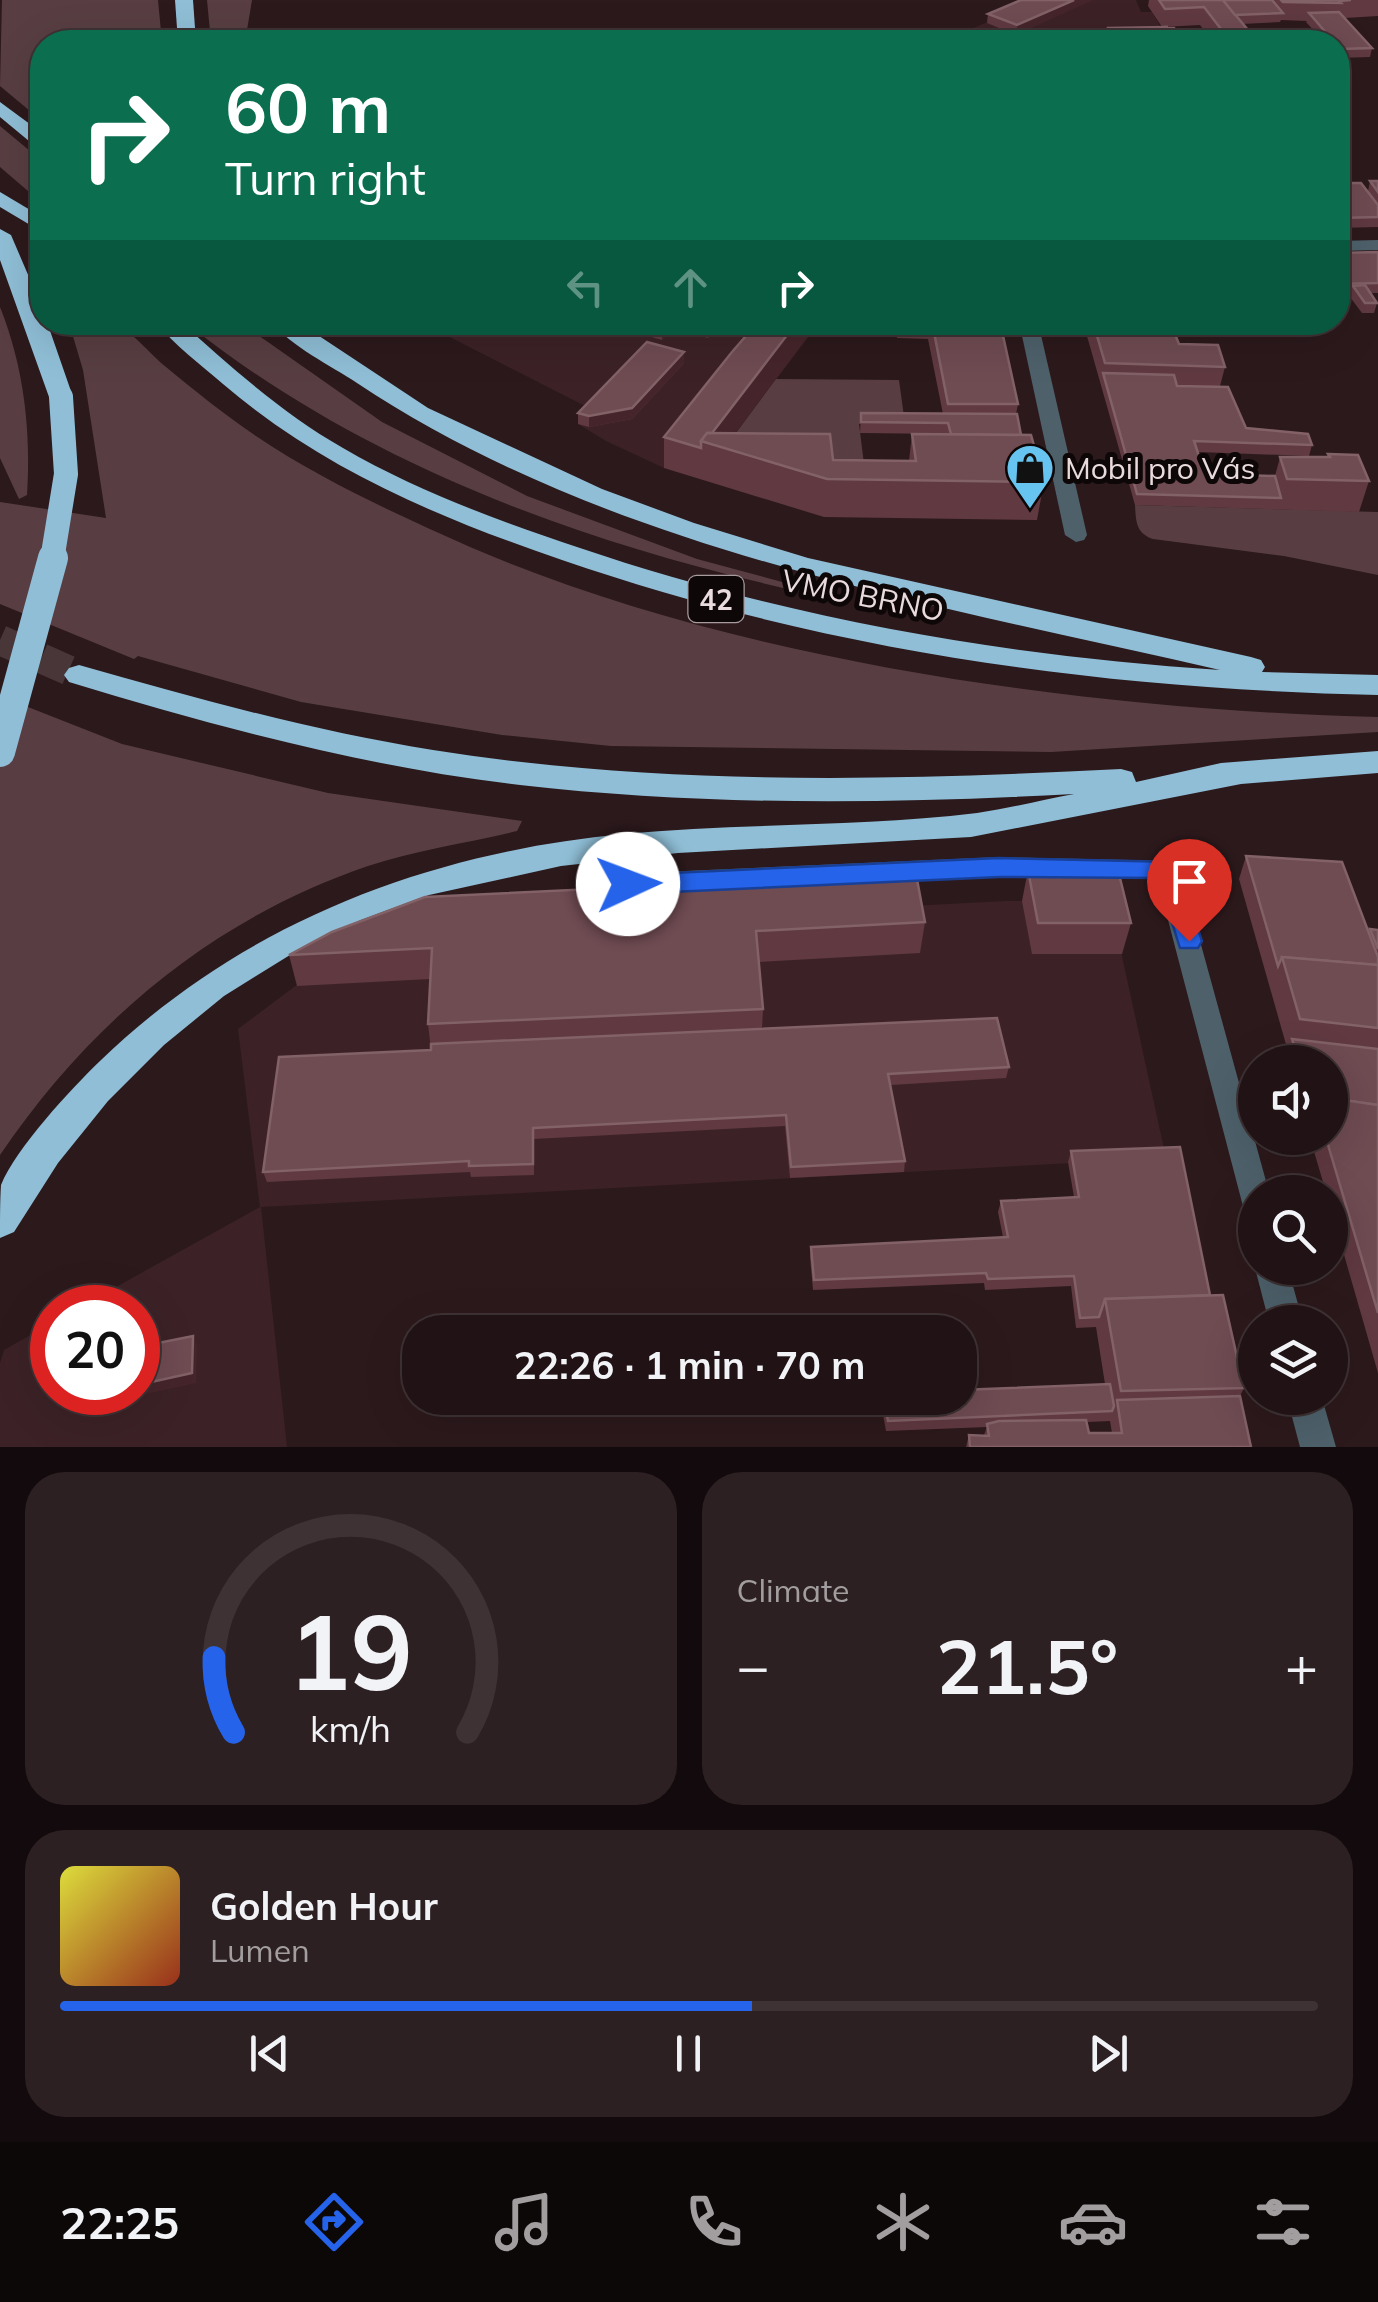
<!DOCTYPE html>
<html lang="en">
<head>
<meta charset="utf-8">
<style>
	body { margin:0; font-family:Mulish,sans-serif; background:#2d2022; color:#f1f3f6; height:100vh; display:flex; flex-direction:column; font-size:38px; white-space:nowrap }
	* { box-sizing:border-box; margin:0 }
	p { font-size:32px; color:#a29ea0 }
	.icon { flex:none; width:55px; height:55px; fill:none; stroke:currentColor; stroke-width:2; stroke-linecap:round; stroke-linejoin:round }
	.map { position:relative; height:1447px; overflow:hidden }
	.details { display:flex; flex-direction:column; gap:25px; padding:25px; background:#120a0c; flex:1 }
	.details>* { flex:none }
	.guide { position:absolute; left:30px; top:30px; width:1320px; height:305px; border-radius:40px; box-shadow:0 10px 40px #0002,0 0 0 2px #3e3234; background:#0b6e4f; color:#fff; overflow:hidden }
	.controls { position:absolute; left:1238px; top:1045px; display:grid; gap:20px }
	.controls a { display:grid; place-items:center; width:110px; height:110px; border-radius:50%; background:#211315; box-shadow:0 10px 40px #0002,0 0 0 2px #3e3234; font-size:50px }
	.speed { position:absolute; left:30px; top:1285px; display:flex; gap:20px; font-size:50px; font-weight:700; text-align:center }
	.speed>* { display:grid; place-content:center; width:130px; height:130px; border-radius:50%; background:#211315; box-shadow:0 10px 40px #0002,0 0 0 2px #3e3234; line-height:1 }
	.speed .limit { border:15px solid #d22; background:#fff; color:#111 }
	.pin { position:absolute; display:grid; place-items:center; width:85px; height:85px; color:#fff; margin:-102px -42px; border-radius:50% 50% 50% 0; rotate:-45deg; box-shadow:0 0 10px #0007 }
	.pin .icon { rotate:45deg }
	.me { position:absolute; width:110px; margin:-55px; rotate:88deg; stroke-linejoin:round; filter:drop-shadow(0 0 8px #0008) }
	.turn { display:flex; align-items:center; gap:35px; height:210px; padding:0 30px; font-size:45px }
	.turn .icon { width:130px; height:130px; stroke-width:2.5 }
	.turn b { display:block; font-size:70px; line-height:85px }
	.lanes { display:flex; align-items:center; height:95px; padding:0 30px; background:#0003; justify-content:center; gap:50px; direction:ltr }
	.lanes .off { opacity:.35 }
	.big { font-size:75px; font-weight:700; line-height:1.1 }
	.details .widget { flex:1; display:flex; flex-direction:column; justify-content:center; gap:15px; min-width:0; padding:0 35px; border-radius:40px; background:#2d2022 }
	.details .dial { align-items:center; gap:0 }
	.dial svg { height:260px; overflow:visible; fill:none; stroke:#3e3234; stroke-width:7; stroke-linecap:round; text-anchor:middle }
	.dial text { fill:#f1f3f6; stroke:none }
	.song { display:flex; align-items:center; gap:30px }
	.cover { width:120px; height:120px; border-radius:15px; background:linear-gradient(135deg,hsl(60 70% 55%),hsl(10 70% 35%)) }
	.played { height:10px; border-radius:5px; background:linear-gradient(90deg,#2563eb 55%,#3e3234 55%) }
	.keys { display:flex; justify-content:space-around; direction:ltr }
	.heat { display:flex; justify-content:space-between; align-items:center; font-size:55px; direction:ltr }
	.details .tiles { flex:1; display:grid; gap:25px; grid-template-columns:1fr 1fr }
	.widget:last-child { grid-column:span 2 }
	.trip { position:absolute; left:402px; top:1315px; width:575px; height:100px; border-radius:40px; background:#211315; box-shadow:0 10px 40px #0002,0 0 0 2px #3e3234; font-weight:700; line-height:100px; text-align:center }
	.menu { display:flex; height:160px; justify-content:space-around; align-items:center; background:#0d0808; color:#a29ea0 }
	.menu .icon { width:70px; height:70px }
	.menu .active { color:#2563eb }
	.menu b { font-size:45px; color:#f1f3f6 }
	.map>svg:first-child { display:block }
</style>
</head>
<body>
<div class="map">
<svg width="1378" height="1447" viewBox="0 0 1378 1447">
	<rect width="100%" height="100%" fill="#2c191c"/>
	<g fill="#3c2227">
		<path d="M 1040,0 L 1136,0 L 1141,12 L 1152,12 L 1169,42 L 940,42 Z"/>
		<path d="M 422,323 L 819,323 L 701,479 L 664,468 L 606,441 L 578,424 L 591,409 Z"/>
		<path d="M 1006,901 L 1110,901 L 1166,1158 L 261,1207 L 287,1447 L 0,1447 L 0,1363 L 4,1350 L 52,1323 L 52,1392 L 138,1392 L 138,1308 L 80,1307 L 260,1207 L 238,1029 L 298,984 L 775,913 Z"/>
	</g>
	<g fill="#583e42">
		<path d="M 2,0 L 158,0 L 162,42 L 42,42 L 42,121 L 0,86 Z"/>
		<path d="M 207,0 L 252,0 L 245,42 L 211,42 Z"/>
		<path d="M 0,126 L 42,161 L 42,203 L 0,167 Z"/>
		<path d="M 0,307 C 24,367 31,431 27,495 L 19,499 L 0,458 Z"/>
		<path d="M 69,323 C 81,323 103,318 114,323 C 129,328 152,356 166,367 C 195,391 225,415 256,436 C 321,480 398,515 470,547 C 737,662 1088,710 1378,717 L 1378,732 L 1051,752 L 611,746 L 502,735 L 301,702 L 138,656 L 134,659 L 0,604 L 0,502 L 106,518 L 83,370 Z"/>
		<path d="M 186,323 L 241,323 L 382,422 L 527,496 L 697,559 L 819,592 L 806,593 C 584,544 366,466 186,323 Z"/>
		<path d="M 776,379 L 899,380 L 905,424 L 859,424 L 865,472 L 707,472 Z"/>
		<path d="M 1135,505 L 1378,512 L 1378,575 L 1284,556 L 1153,539 C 1136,533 1136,522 1135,505 Z"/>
		<path d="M 0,696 L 122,744 L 328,793 L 522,821 L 517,831 C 468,843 416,850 368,866 C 213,919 91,1021 0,1155 Z"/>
	</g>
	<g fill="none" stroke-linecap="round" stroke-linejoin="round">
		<path stroke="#483639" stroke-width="30" stroke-dasharray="30 15" stroke-linecap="butt" d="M 0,640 L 79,675"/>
		<g fill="#4e616b" fill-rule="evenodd">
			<path d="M 1378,240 L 1378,250 L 1338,251 L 1338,241 Z"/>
			<path d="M 1019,322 L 1038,322 L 1087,535 L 1084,540 L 1076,542 L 1065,535 Z"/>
			<path d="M 619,838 L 628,841 L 639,873 L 999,857 L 1178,861 L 1269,1192 L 1255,1192 L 1255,1214 L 1244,1210 L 1157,878 L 999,877 L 628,894 L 618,891 L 606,848 L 610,841 Z"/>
			<path d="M 1255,1268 L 1288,1268 L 1303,1322 L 1269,1322 Z"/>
			<path d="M 1287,1398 L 1322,1398 L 1336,1447 L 1300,1447 Z"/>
		</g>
		<g fill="#8fbed6" fill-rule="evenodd">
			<path d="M 175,0 L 193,0 L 196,42 L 178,42 Z"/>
			<path d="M 0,102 L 42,133 L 42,148 L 35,146 L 0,117 Z"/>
			<path d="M 0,192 L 42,217 L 42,232 L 0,207 Z"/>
			<path d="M 0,229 L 11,235 L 41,305 L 42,322 L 47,322 L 73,397 L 70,402 L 61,404 L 49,397 L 0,260 Z"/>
			<path d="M 156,322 L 181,322 C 232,368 283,414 343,448 C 417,491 499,521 580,548 C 787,618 1002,656 1220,670 C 930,603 609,551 357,383 C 330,365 292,347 271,322 L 298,322 L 428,408 L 602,489 L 694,523 L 808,558 L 1251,657 L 1261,660 L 1265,667 L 1262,672 L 1378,675 L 1378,695 C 1099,689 827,651 562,560 C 439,518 322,469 223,384 C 201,365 174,345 156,322 Z"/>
			<path d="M 79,665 C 196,698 312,731 433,750 C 661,786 891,781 1121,769 L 1132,772 L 1136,782 L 1221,763 L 1378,751 L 1378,773 L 1241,784 L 971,837 L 678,853 L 561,866 L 429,895 L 361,920 L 290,955 L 224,996 L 164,1045 L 108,1101 L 58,1163 L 14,1232 L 0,1238 C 0,1222 0,1199 1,1185 C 16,1148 71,1089 100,1061 C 243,923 426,853 623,834 C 740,823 860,827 977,813 C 1010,808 1042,800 1074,794 C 889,804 704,806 520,785 C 366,767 216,727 69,682 L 64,675 L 69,668 Z"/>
		</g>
		<path stroke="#8fbed6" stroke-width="24" d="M 52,560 L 66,474 L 61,397"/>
		<path stroke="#8fbed6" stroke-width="30" d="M 0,752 L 53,558"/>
	</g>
	<g fill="#603941" fill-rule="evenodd">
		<path d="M 1021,0 L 1016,35 L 987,23 L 988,14 Z"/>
		<path d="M 1149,0 L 1378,0 L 1378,16 L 1345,18 L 1372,48 L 1370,57 L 1338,58 L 1338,42 L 1324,42 L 1306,22 L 1307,21 L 1281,20 L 1280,22 L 1242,24 L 1248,31 L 1270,42 L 1213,42 L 1200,25 L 1162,27 L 1148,6 Z"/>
		<path d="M 1370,181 L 1378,181 L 1378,227 L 1338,228 L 1338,183 L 1368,191 Z"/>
		<path d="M 1378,252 L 1378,293 L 1371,293 L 1377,303 L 1374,313 L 1362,313 L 1350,297 L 1351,294 L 1338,294 L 1338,253 Z"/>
		<path d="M 599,322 L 722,322 L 708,338 L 673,328 L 662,340 Z"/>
		<path d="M 896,322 L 1000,322 L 1018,404 L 1016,414 L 1021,435 L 1044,482 L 1037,520 L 824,517 L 664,468 L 664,437 L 806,337 L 734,433 L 833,460 L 909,461 L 912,434 L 947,434 L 860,433 L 861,413 L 943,414 L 928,339 L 897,338 Z"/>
		<path d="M 1083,322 L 1170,322 L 1179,344 L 1225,367 L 1220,386 L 1246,428 L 1312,445 L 1309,456 L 1198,452 L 1205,474 L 1275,476 L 1280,457 L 1327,457 L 1328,454 L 1369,481 L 1359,512 L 1135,505 Z"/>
		<path d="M 684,363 L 632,419 L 589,427 L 578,424 L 578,413 Z"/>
		<path d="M 1246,856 L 1369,932 L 1370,929 L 1378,930 L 1378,1373 L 1330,1206 L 1330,1192 L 1326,1192 L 1310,1138 L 1330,1138 L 1330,1062 L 1291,1062 L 1239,879 Z"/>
		<path d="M 1028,870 L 1131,923 L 1122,954 L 1032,954 L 1022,901 Z"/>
		<path d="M 925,922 L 920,953 L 759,962 L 763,1009 L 762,1029 L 1009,1067 L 1006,1078 L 891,1085 L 905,1161 L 904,1172 L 790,1178 L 785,1126 L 534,1139 L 534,1175 L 471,1177 L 470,1172 L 267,1182 L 263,1172 L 431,1050 L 428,1024 L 430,979 L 297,986 L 289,955 Z"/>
		<path d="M 1071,1151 L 1210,1295 L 1244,1388 L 1240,1396 L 1251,1447 L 966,1447 L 969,1435 L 984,1435 L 987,1427 L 886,1431 L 881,1403 L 882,1398 L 960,1398 L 1105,1384 L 1096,1327 L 1076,1328 L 1071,1286 L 985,1290 L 984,1283 L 813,1290 L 810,1257 L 811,1247 L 1003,1237 L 998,1212 L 1001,1201 L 1074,1197 L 1068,1162 ZM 1110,1421 L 1112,1433 L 1089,1433 L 1087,1422 Z"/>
	</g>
	<g fill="#45252b">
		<path d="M 1074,0 L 1093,0 L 1016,35 L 1017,25 Z"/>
		<path d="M 662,322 L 673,322 L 673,328 L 662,340 Z"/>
		<path d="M 708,322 L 722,322 L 708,338 Z"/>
		<path d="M 797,322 L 819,322 L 724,448 L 705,442 Z"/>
		<path d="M 684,352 L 684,363 L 632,419 L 589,427 L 589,416 Z"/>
		<path d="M 193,1336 L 197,1346 L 196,1383 L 105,1403 L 99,1393 L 138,1392 L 138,1385 Z"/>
	</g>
	<g fill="#6f4b52" stroke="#826167" stroke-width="2.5">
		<path d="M 1021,0 L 1074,0 L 1017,25 L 988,14 Z"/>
		<path d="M 1159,0 L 1223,0 L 1258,42 L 1231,42 L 1204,7 L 1165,9 Z"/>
		<path d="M 1223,0 L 1272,0 L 1283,13 L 1235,15 Z"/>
		<path d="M 1281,0 L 1351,0 L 1339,1 L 1341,3 L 1283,2 Z"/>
		<path d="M 1339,12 L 1372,48 L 1340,49 L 1338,46 L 1338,42 L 1334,42 L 1309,13 Z"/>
		<path d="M 1168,27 L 1108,29 L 1108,28 Z"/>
		<path d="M 1174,28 L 1177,33 L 1159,33 L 1158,37 L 1154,37 L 1153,41 L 1145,41 L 1141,33 L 1044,35 L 1042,31 Z"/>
		<path d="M 1248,31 L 1260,31 L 1270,42 L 1258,42 Z"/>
		<path d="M 1141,33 L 1145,42 L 1038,42 L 1035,36 Z"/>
		<path d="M 1159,33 L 1182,33 L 1187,42 L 1156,42 L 1154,37 L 1162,37 Z"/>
		<path d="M 947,39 L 982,40 L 982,42 L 946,42 Z"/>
		<path d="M 1370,181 L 1378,181 L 1378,192 Z"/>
		<path d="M 1338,183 L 1361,183 L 1378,205 L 1378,217 L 1338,218 Z"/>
		<path d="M 1378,252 L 1378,283 L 1338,284 L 1338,253 Z"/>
		<path d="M 1365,285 L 1377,303 L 1365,303 L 1353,286 Z"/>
		<path d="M 758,322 L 797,322 L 712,433 L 707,433 L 701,441 L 701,448 L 664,437 L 732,352 Z"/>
		<path d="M 897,322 L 930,322 L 930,328 L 898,328 Z"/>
		<path d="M 932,322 L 1000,322 L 1018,404 L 948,404 Z"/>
		<path d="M 1093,322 L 1170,322 L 1179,344 L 1218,345 L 1225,367 L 1105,363 Z"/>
		<path d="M 647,342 L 684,352 L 632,408 L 589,416 L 578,413 Z"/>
		<path d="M 1103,373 L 1174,375 L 1177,386 L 1228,387 L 1246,428 L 1308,434 L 1312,445 L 1194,441 L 1205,474 L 1275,476 L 1281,498 L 1137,494 Z"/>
		<path d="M 861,413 L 1017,414 L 1021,435 L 951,434 L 948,423 L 861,422 Z"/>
		<path d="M 707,433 L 830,434 L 833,460 L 916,461 L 912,434 L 1031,435 L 1044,482 L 827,479 L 701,441 Z"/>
		<path d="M 1328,454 L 1358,455 L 1369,481 L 1287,479 L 1280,457 L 1330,457 Z"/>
		<path d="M 1246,856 L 1342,862 L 1378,957 L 1378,965 L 1282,957 L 1278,966 Z"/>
		<path d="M 1028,870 L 1118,870 L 1131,923 L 1038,923 Z"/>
		<path d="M 916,874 L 925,922 L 756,931 L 763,1009 L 428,1024 L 432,948 L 289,955 L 332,932 L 425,897 Z"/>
		<path d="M 1370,929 L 1378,930 L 1378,949 Z"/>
		<path d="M 1282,957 L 1378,965 L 1378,1028 L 1300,1019 Z"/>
		<path d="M 997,1018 L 1009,1067 L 888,1074 L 905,1161 L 791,1167 L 786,1115 L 533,1128 L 533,1164 L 469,1166 L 469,1161 L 263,1172 L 279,1057 L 431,1050 L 431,1044 Z"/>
		<path d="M 1292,1039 L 1378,1049 L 1378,1105 L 1330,1098 L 1330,1062 L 1299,1062 Z"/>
		<path d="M 1330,1098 L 1378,1105 L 1378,1313 L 1326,1138 L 1330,1138 Z"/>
		<path d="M 1180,1147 L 1210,1295 L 1105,1299 L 1099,1317 L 1080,1318 L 1074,1276 L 988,1279 L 986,1273 L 814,1280 L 811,1247 L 1008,1237 L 1001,1201 L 1079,1197 L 1071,1151 Z"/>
		<path d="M 1223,1295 L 1244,1388 L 1121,1391 L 1105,1299 Z"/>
		<path d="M 193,1336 L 192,1373 L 138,1385 L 138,1347 Z"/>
		<path d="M 1110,1384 L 1114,1406 L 1112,1411 L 888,1421 L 884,1398 L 960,1398 L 960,1390 Z"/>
		<path d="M 1240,1396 L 1251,1447 L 970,1447 L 969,1435 L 989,1436 L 987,1424 L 999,1421 L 1086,1420 L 1089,1433 L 1122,1433 L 1117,1400 Z"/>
	</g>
	<path fill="#2563eb" stroke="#184099" stroke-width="2.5" d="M 999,858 L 1176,862 L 1202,941 L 1198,948 L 1180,948 L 1158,878 L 999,877 L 628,894 L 619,891 L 615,884 L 619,878 L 628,875 Z"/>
	<defs>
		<g id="shop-pin" transform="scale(2.5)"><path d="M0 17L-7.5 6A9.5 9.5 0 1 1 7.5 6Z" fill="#67c4f0" stroke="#0e0708"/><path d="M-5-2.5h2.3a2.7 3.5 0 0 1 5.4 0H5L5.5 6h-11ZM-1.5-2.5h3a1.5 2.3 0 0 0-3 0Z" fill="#111"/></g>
	</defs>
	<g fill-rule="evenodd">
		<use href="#shop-pin" x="1030" y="468"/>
	</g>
	<g text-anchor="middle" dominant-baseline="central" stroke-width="10" stroke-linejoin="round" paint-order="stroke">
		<rect fill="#0e0708" stroke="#a79b9d" stroke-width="2.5" x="688.5" y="576" width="55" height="46" rx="8"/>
		<g font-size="28" font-weight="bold" fill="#e9dbdd">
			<text x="716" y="599">42</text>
		</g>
		<g font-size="30" fill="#e9dbdd" stroke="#0e0708" text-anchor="start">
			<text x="1065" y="468">Mobil pro Vás</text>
		</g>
		<g font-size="30" fill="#e9dbdd" stroke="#0e0708">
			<text transform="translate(863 595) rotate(11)">VMO BRNO</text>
		</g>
	</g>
</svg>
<div class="controls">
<a><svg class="icon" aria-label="sound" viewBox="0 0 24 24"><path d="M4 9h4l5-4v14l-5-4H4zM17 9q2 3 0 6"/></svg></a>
<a><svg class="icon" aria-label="search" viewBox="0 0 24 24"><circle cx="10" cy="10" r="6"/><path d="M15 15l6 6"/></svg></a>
<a><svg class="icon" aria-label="layers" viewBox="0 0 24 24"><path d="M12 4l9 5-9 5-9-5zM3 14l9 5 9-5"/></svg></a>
</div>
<div class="speed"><div class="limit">20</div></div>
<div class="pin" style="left:1189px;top:941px;background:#d93025"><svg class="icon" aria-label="arrive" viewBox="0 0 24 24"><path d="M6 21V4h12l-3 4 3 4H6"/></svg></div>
<svg class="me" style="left:628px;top:884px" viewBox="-20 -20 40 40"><circle r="19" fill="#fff"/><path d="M0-13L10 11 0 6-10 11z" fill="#2563eb"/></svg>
<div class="trip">22:26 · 1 min · 70 m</div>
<div class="guide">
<div class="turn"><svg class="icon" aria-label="right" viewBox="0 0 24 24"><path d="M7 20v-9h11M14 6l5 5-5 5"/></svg><div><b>60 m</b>Turn right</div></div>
<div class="lanes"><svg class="icon off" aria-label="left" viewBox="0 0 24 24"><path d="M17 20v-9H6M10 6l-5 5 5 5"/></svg><svg class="icon off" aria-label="ahead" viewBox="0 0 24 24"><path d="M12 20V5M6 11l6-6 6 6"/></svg><svg class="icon" aria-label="right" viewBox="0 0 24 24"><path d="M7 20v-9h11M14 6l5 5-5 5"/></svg></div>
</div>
</div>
<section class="details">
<div class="tiles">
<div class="widget dial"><svg viewBox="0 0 100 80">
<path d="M14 69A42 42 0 1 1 86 69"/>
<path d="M14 69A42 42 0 0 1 8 46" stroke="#2563eb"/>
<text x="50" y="56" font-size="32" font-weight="700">19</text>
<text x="50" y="72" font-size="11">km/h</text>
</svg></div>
<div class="widget"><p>Climate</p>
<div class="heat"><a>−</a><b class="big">21.5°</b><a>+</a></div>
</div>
<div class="widget">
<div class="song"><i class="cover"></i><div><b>Golden Hour</b><p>Lumen</p></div></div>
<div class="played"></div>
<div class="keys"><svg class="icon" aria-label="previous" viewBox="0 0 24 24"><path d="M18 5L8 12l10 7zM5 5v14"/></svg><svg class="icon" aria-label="pause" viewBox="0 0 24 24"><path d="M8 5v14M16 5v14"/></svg><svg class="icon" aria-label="next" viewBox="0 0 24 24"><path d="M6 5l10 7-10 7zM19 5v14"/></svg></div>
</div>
</div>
</section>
<nav class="menu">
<b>22:25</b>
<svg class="icon active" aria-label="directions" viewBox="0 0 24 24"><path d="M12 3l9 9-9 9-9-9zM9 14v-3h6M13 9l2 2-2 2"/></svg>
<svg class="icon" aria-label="music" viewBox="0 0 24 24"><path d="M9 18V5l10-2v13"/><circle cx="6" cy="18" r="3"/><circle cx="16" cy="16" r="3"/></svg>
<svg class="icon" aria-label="phone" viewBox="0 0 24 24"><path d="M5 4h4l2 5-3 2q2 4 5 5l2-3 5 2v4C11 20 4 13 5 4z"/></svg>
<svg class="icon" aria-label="climate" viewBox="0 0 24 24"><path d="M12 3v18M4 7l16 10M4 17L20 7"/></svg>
<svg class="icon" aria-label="car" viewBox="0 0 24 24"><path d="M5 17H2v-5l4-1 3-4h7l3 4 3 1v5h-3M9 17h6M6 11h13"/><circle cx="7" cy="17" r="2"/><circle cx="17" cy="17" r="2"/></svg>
<svg class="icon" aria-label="filters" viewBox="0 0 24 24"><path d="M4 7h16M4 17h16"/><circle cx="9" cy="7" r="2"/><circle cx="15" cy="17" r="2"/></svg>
</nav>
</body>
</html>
